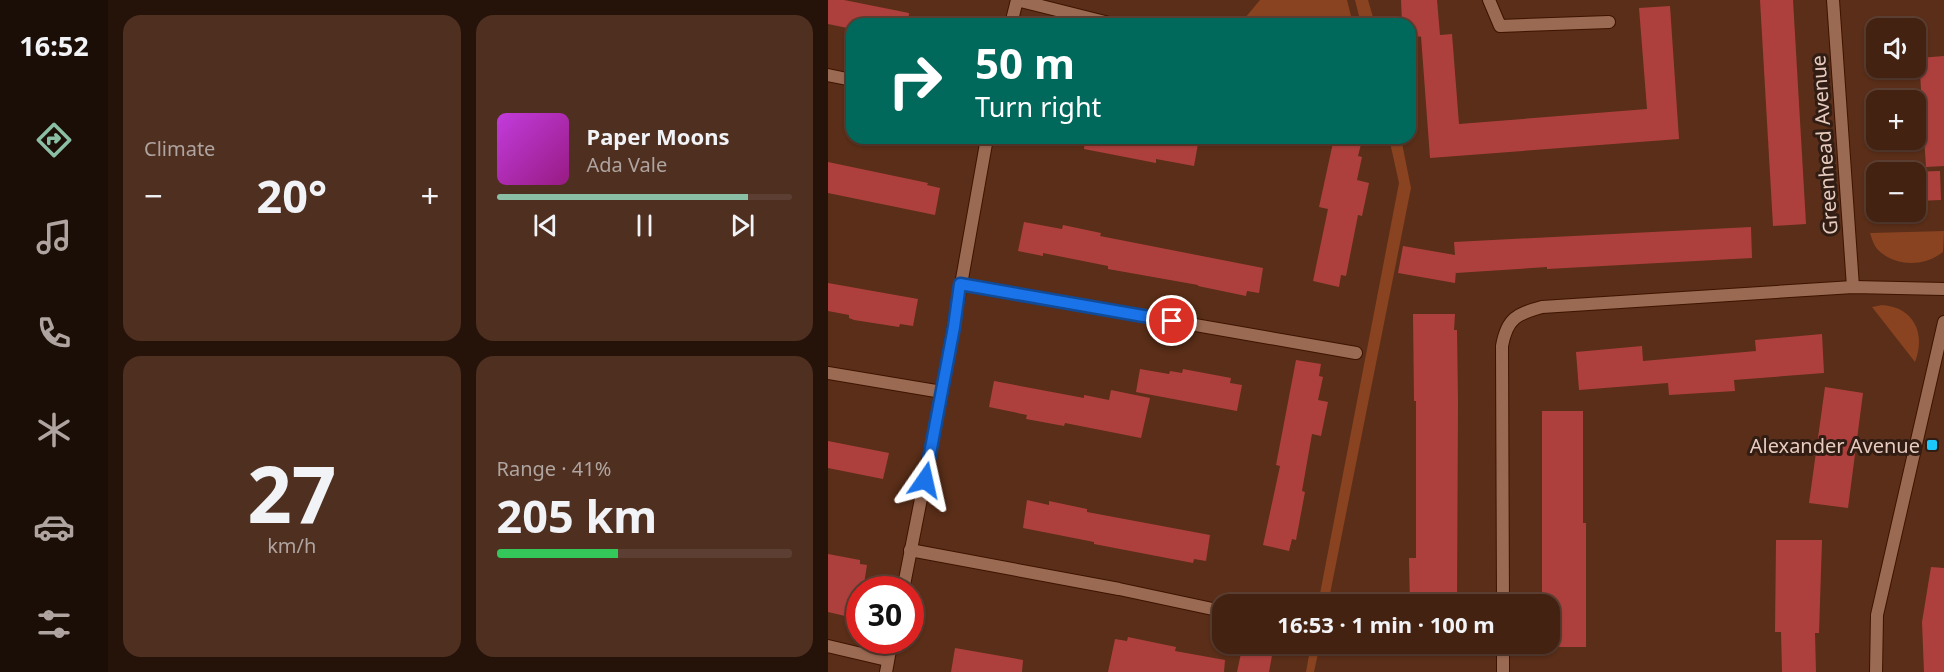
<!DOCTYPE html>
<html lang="en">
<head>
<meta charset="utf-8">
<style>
	body { margin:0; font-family:"Noto Sans",sans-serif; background:#4e2f20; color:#f1f3f6; height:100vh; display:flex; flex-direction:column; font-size:22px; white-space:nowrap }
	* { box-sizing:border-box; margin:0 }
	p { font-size:20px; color:#afa49f }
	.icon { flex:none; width:33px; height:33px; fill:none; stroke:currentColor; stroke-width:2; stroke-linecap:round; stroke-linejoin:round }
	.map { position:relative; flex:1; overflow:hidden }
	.drawer { display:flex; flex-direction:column; gap:15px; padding:15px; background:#25130a; width:720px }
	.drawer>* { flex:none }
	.hud { position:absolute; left:18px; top:18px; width:570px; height:126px; border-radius:18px; box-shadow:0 2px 4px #0004,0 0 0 2px #5c3f32; background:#00695c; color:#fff; overflow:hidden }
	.tools { position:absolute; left:1038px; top:18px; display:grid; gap:12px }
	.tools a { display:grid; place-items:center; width:60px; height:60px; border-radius:12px; background:#442212; box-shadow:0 2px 4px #0004,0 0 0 2px #5c3f32; font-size:30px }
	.speed { position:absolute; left:18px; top:576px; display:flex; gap:12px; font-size:30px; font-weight:700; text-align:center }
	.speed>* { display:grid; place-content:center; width:78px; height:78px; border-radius:50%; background:#442212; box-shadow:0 2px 4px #0004,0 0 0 2px #5c3f32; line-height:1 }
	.speed .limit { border:9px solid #d22; background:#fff; color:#111 }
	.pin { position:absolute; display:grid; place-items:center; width:51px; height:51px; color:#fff; margin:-26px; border:3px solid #fff; border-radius:50%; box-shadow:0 2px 6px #0007 }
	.me { position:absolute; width:66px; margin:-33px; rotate:11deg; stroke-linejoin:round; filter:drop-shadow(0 0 4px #0008) }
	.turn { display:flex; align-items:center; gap:21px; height:126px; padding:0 30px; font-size:27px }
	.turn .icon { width:78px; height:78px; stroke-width:2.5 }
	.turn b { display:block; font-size:42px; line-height:51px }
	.big { font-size:45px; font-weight:700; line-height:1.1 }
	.drawer .widget { flex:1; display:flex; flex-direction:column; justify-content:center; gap:9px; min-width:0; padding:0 21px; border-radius:18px; background:#4e2f20 }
	.drawer .dial { align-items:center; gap:0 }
	.dial b { font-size:78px; line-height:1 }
	.song { display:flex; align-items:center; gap:18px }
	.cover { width:72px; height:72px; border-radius:9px; background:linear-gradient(135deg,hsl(290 70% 55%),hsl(310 70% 35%)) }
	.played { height:6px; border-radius:3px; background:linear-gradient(90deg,#8abfa5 85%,#5c3f32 85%) }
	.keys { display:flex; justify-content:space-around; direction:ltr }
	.heat { display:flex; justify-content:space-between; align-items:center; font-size:33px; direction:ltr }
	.charge { height:9px; border-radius:4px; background:linear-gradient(90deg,#34c759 41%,#5c3f32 0) }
	.drawer .tiles { flex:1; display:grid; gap:15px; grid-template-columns:repeat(2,1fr) }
	.trip { position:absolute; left:384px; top:594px; width:348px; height:60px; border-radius:18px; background:#442212; box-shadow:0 2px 4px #0004,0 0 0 2px #5c3f32; font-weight:700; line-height:60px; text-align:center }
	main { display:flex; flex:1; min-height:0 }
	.tab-bar { display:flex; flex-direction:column; width:108px; justify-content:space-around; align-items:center; background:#1b0e07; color:#afa49f }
	.tab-bar .icon { width:42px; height:42px }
	.tab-bar .current { color:#8abfa5 }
	.tab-bar b { font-size:27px; color:#f1f3f6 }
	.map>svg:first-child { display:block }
</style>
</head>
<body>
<main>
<nav class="tab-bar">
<b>16:52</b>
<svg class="icon current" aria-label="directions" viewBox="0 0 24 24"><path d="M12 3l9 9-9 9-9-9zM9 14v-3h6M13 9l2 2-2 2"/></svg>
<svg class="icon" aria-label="music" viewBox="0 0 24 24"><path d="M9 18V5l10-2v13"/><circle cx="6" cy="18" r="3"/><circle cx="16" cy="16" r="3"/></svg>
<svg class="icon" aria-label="phone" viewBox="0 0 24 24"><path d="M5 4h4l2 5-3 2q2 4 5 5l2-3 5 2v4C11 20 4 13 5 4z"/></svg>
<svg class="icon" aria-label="climate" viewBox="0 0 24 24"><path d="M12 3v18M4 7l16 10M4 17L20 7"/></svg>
<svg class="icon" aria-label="car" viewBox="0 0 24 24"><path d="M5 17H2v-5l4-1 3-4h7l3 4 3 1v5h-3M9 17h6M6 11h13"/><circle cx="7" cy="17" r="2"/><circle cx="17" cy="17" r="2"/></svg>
<svg class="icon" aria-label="filters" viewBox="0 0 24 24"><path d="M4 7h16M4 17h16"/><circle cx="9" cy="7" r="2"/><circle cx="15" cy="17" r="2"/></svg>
</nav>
<section class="drawer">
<div class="tiles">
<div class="widget"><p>Climate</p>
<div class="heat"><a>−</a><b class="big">20°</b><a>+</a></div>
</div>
<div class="widget">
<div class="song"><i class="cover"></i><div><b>Paper Moons</b><p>Ada Vale</p></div></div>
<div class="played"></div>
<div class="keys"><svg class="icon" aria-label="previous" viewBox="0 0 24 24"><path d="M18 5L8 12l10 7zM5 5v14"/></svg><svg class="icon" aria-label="pause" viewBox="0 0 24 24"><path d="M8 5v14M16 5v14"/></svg><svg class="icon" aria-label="next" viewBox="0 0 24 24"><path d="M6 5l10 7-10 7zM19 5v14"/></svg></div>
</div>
<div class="widget dial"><b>27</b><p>km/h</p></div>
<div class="widget"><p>Range · 41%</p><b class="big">205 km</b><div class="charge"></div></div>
</div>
</section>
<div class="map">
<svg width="1116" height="672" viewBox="0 0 1116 672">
	<rect width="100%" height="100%" fill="#5a2e18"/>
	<g fill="#894320">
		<path d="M 432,0 L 519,0 L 525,24 L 412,24 Z"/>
		<path d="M 527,0 L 540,0 L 547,24 L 533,24 Z"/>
		<path d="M 561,138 L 573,138 L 583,188 L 500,604 L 490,604 L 571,183 Z"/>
		<path d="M 1116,231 L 1115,252 C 1096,267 1068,267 1050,250 C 1046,246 1044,239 1042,233 Z"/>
		<path d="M 1054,305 C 1086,307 1098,334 1087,362 L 1044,307 Z"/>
		<path d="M 483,644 L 492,644 L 486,672 L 478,672 Z"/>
	</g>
	<g fill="#ad403d">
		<path d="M 0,0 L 16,0 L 81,13 L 80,24 L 24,24 L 24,29 L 0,24 Z"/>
		<path d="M 573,0 L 609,0 L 612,35 L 624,34 L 631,124 L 819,109 L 811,8 L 842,6 L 851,139 L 602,158 L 593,36 L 599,36 L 582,37 L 582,24 L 574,24 Z"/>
		<path d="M 932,0 L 965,0 L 978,224 L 945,226 Z"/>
		<path d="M 1116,56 L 1116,166 L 1098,167 L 1091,58 Z"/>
		<path d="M 257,138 L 371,138 L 366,166 L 328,159 L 328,163 L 256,149 Z"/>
		<path d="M 506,138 L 533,144 L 530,156 L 534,157 L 529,180 L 541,183 L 534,216 L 530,215 L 518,276 L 513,275 L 511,287 L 485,281 L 500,209 L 491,207 Z"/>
		<path d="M 0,162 L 100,183 L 99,185 L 112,188 L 107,215 L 0,193 Z"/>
		<path d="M 1112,171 L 1113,200 L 1088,201 L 1088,172 L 1079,172 Z"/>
		<path d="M 196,222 L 234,229 L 235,225 L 273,233 L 272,236 L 435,268 L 431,293 L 419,291 L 418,296 L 370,286 L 370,285 L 280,269 L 280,266 L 215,253 L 215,256 L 190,251 Z"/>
		<path d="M 923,227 L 924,258 L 719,269 L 719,267 L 628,273 L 628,271 L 627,283 L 570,273 L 575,246 L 627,255 L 626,242 Z"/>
		<path d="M 0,283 L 90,299 L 85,326 L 72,324 L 71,327 L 26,320 L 21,318 L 21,315 L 0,311 Z"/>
		<path d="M 585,314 L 627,314 L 626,330 L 629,330 L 630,401 L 629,604 L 582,604 L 581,558 L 588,558 L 588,401 L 586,401 Z"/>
		<path d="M 994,334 L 996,373 L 906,380 L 907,391 L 841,395 L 840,383 L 751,390 L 748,352 L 814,346 L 815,361 L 928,351 L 927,340 Z"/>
		<path d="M 468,360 L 493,364 L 491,376 L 495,377 L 490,400 L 500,402 L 493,436 L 484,434 L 474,491 L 477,492 L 468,540 L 464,539 L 461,551 L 435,545 L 452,466 L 448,465 Z"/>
		<path d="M 312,369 L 341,374 L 342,371 L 354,373 L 355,369 L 403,378 L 402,383 L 414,385 L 409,411 L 308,392 Z"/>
		<path d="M 166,381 L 256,398 L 256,395 L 281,400 L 283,390 L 322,398 L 313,438 L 237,423 L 236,426 L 198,419 L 199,415 L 161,407 Z"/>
		<path d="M 997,387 L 1035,393 L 1020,508 L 981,503 Z"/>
		<path d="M 714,411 L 755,411 L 755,523 L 758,523 L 758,647 L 713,647 L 713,644 L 722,644 L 722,604 L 714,604 Z"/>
		<path d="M 0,441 L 61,453 L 55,479 L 0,468 Z"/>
		<path d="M 199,500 L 221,505 L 221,501 L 259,509 L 259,512 L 382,535 L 378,561 L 366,559 L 365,563 L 266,544 L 266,542 L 195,528 Z"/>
		<path d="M 948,540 L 994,540 L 991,633 L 987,633 L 988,672 L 954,672 L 953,632 L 947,632 Z"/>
		<path d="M 0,554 L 32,560 L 32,564 L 39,565 L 35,590 L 32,590 L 30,619 L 0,612 Z"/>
		<path d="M 1103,567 L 1116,568 L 1116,672 L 1096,672 L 1094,622 Z"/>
		<path d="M 300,637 L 348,647 L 347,651 L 397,660 L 396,672 L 280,672 L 287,639 L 299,641 Z"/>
		<path d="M 415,644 L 442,644 L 441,649 L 445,650 L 441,672 L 409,672 Z"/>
		<path d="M 581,644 L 629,644 L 629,652 L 581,651 Z"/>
		<path d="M 127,648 L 195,660 L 194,672 L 123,672 Z"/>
	</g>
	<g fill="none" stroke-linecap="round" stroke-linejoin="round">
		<g stroke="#3d1400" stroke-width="14">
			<g id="minor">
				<path d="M 661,0 L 672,26 L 781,22"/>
				<path d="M 1005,0 L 1025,287"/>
				<path d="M 183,24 L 189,0 L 285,24"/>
				<path d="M 0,75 L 24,80"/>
				<path d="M 132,284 L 528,353"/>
				<path d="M 0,373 L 114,392"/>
				<path d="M 82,550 L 291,589 L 394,611"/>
				<path d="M 75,590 L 114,392 L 159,138"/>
				<path d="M 675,604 L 674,346 C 679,318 689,314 714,307 L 1025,287 L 1116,289"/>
				<path d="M 675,644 L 675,672"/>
				<path d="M 0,646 L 59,660"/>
				<path d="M 58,672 L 64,640"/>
				<path d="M 1048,672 L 1049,615 L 1116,322"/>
			</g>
		</g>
		<use href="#minor" stroke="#9b6a53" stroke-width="12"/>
	</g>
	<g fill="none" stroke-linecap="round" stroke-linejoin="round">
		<g stroke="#114b97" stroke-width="15">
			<path id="route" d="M 97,480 L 126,327 L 132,284 L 344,321"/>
		</g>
		<use href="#route" stroke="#1a73e8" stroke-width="10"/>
	</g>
	<rect fill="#1cc9fc" stroke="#311d13" stroke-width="2" x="1098" y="439" width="12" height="12" rx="3"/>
	<g text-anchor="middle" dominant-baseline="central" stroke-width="6" stroke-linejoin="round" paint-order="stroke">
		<g font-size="20" fill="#e7cbbf" stroke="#311d13">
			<text transform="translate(996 145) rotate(-94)">Greenhead Avenue</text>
		</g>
		<g font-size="20" fill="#e7cbbf" stroke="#311d13" text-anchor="end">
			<text x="1092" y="445">Alexander Avenue</text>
		</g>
	</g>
</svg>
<div class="tools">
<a><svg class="icon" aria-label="sound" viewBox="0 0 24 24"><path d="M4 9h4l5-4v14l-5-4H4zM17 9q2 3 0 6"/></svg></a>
<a>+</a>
<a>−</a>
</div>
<div class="speed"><div class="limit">30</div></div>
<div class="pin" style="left:344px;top:321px;background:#d93025"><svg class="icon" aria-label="arrive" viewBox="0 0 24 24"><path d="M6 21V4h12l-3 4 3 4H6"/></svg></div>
<svg class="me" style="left:97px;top:480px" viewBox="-20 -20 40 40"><path d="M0-17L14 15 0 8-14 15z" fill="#1a73e8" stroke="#fff" stroke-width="4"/></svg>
<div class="trip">16:53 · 1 min · 100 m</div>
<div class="hud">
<div class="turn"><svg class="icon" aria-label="right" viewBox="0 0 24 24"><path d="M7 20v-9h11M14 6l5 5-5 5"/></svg><div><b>50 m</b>Turn right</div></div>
</div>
</div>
</main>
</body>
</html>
